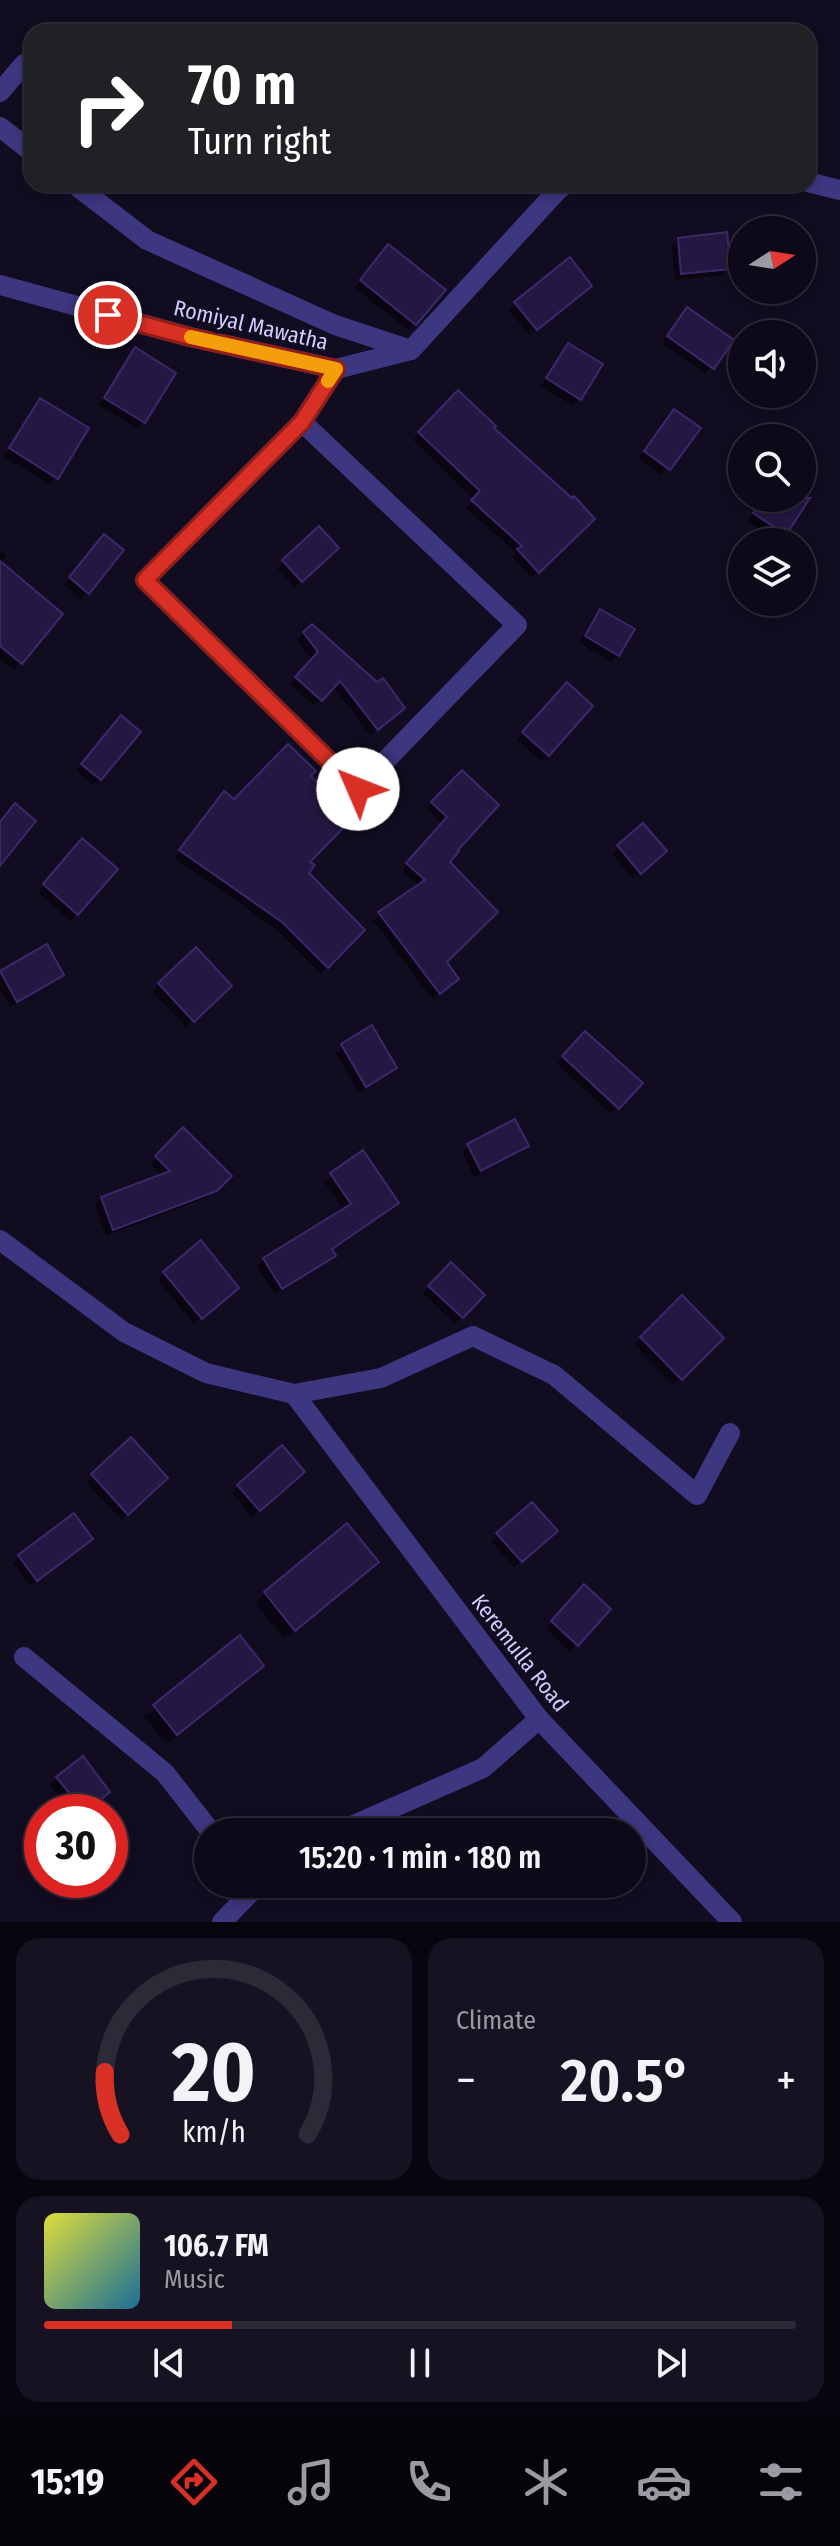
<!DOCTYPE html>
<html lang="en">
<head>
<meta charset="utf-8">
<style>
	body { margin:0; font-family:"Fira Sans Condensed",sans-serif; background:#161221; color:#f1f3f6; height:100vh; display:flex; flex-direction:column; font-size:30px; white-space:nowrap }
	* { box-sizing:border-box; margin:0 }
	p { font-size:26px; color:#9a9aa2 }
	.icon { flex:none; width:44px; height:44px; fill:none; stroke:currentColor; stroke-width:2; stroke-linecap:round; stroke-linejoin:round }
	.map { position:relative; height:1922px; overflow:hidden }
	.sheet { display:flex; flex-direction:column; gap:16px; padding:16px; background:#07050d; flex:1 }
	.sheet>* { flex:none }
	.top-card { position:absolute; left:24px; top:24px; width:792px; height:168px; border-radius:24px; box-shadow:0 4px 12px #0003,0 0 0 2px #2d2a37; background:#202124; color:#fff; overflow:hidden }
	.needle { width:52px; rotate:78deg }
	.buttons { position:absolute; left:728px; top:216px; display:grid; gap:16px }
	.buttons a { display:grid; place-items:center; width:88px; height:88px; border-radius:50%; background:#0d0918; box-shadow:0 4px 12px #0003,0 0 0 2px #2d2a37; font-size:40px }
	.speed { position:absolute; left:24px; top:1794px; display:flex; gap:16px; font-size:40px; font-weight:700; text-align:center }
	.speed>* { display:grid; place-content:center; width:104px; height:104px; border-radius:50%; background:#0d0918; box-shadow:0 4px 12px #0003,0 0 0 2px #2d2a37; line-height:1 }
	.speed .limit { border:12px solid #d22; background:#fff; color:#111 }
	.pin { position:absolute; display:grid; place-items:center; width:68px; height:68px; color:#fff; margin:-34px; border:4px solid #fff; border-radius:50%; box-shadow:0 2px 8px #0007 }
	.me { position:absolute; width:88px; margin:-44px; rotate:314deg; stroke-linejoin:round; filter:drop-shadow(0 0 6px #0008) }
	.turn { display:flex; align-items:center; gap:28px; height:168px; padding:0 32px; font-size:36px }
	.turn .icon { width:104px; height:104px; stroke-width:2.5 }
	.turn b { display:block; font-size:56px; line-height:68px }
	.big { font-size:60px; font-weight:600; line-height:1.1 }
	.sheet .widget { flex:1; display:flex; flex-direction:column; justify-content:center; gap:12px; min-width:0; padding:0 28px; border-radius:24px; background:#161221 }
	.sheet .dial { align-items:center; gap:0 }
	.dial svg { height:208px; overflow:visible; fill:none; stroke:#2d2a37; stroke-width:7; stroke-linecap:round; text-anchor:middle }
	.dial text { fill:#f1f3f6; stroke:none }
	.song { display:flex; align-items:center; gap:24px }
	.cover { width:96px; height:96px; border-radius:12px; background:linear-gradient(135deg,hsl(60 70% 55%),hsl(200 70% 35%)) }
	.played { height:8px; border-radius:4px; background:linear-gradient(90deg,#d93025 25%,#2d2a37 25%) }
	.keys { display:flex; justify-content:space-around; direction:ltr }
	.heat { display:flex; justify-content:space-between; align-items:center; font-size:44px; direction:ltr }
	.sheet .tiles { flex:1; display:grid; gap:16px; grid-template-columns:1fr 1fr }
	.widget:last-child { grid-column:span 2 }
	.trip { position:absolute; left:194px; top:1818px; width:452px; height:80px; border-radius:40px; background:#0d0918; box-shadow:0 4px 12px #0003,0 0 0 2px #2d2a37; font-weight:600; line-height:80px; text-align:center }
	.tab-bar { display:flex; height:128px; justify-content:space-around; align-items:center; background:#05040a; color:#9a9aa2 }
	.tab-bar .icon { width:56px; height:56px }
	.tab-bar .current { color:#d93025 }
	.tab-bar b { font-size:36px; color:#f1f3f6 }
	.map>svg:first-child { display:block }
</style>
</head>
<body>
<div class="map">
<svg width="840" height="1922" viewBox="0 0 840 1922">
	<rect width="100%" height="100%" fill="#110c20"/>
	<g fill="#0007">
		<path d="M 679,240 L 728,268 L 722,275 L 675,280 L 672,246 Z"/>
		<path d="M 382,253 L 415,324 L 408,330 L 355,288 Z"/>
		<path d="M 583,293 L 529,335 L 509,310 L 516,304 Z"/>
		<path d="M 681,317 L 712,367 L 705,374 L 662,343 Z"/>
		<path d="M 767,321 L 785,334 L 757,334 Z"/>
		<path d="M 568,345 L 579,399 L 572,405 L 541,386 L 562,352 Z"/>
		<path d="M 135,350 L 143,422 L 137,429 L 99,405 L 129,357 Z"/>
		<path d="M 742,354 L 742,383 L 728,373 Z"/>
		<path d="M 458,393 L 491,428 L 592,519 L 531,578 L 512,557 L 516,553 L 466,508 L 474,499 L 413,440 Z"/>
		<path d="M 41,400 L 86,429 L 56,478 L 50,485 L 3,456 Z"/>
		<path d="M 668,418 L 698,428 L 661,476 L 639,458 Z"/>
		<path d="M 802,495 L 808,498 L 778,541 L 747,521 L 762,498 L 802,498 Z"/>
		<path d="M 319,529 L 336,548 L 295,587 L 277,568 Z"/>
		<path d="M 98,543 L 87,592 L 81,599 L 64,585 Z"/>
		<path d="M 0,550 L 7,556 L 0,564 Z"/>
		<path d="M 0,604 L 61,614 L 14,670 L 0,658 Z"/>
		<path d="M 601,611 L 618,655 L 611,662 L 579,643 L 594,618 Z"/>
		<path d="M 312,626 L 396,714 L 370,735 L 333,686 L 314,706 L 290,684 L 312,660 L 297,640 Z"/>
		<path d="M 560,691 L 591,706 L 541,761 L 517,740 Z"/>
		<path d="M 114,725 L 100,779 L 93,785 L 76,771 Z"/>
		<path d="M 462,772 L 447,862 L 444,962 L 451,985 L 432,999 L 373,920 L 419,886 L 402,870 L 442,825 L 426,809 Z"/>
		<path d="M 218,800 L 234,801 L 307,862 L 306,874 L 362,930 L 320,974 L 275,928 L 174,858 Z"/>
		<path d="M 619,847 L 658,857 L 633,879 L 612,853 Z"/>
		<path d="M 76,848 L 115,870 L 70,921 L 38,892 Z"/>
		<path d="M 46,946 L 62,974 L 55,981 L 10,1007 L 0,990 L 0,973 Z"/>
		<path d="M 196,950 L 230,986 L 186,1027 L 152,991 Z"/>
		<path d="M 371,1028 L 395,1068 L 359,1092 L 335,1053 Z"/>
		<path d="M 585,1033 L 640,1083 L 611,1114 L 557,1064 Z"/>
		<path d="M 183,1130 L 229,1176 L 208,1197 L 106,1236 L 95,1205 L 102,1199 L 162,1176 L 150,1164 Z"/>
		<path d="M 468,1146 L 527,1146 L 520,1153 L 474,1177 L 462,1152 Z"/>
		<path d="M 362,1153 L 396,1203 L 331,1250 L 334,1256 L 327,1262 L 275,1294 L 257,1266 L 264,1259 L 344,1211 L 324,1182 Z"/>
		<path d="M 451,1265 L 483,1295 L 455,1324 L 423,1294 Z"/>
		<path d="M 164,1273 L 230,1294 L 194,1324 L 158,1280 Z"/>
		<path d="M 682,1298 L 721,1338 L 674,1385 L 634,1345 Z"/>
		<path d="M 131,1440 L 166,1478 L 121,1520 L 86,1483 Z"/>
		<path d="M 296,1478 L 252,1517 L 232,1493 L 239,1486 Z"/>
		<path d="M 498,1535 L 548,1537 L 514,1567 L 491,1541 Z"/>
		<path d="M 84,1546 L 30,1586 L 13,1563 L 20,1556 Z"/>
		<path d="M 366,1572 L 284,1639 L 255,1603 L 265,1593 Z"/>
		<path d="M 577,1594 L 577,1644 L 570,1651 L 546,1629 Z"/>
		<path d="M 240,1638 L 251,1676 L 166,1744 L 144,1717 Z"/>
		<path d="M 57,1778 L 101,1798 L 83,1812 L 71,1812 L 50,1785 Z"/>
	</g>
	<g fill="#231841" stroke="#3b296e" stroke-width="2">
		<path d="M 727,232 L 731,269 L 681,274 L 678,238 Z"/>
		<path d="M 388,244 L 446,290 L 416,325 L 360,280 Z"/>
		<path d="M 570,257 L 592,286 L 537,330 L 514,302 Z"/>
		<path d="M 687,307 L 734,340 L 714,369 L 667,336 Z"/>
		<path d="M 568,343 L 603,364 L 581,400 L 546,378 Z"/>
		<path d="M 135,347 L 176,373 L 145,423 L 104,398 Z"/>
		<path d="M 458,390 L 496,426 L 494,428 L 572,498 L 574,496 L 595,519 L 539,573 L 517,549 L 522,546 L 471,500 L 480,491 L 418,432 Z"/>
		<path d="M 40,398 L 89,428 L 58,479 L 9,448 Z"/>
		<path d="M 674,409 L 701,428 L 670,470 L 644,451 Z"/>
		<path d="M 763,498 L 810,498 L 786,535 L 753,513 Z"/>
		<path d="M 319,526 L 339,548 L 302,582 L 282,560 Z"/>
		<path d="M 104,534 L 124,550 L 89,594 L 69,577 Z"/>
		<path d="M 0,561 L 63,614 L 22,664 L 0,646 Z"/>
		<path d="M 600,609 L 635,629 L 619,656 L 585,636 Z"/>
		<path d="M 312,624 L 377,682 L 383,678 L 405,708 L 378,730 L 340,681 L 322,701 L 295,677 L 318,652 L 303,632 Z"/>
		<path d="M 567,682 L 593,706 L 549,756 L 522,732 Z"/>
		<path d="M 121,715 L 141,732 L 101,780 L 81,764 Z"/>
		<path d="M 288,744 L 316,771 L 311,776 L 354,817 L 310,862 L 315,865 L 309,873 L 365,930 L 328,968 L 282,922 L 179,850 L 224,791 L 234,799 Z"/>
		<path d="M 462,770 L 499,805 L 458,850 L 459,851 L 450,862 L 498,912 L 447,962 L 459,979 L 440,994 L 378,912 L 425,880 L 406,863 L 447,817 L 431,802 Z"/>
		<path d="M 15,803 L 36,821 L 0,866 L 0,822 Z"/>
		<path d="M 643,823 L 667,851 L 641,874 L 617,845 Z"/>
		<path d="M 82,838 L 118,869 L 78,915 L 43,884 Z"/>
		<path d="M 47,944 L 64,975 L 17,1002 L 0,971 Z"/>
		<path d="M 196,947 L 232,986 L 194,1022 L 158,983 Z"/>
		<path d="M 372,1025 L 397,1068 L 366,1087 L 341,1044 Z"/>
		<path d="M 585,1031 L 643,1083 L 619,1109 L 562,1056 Z"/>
		<path d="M 515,1119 L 529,1146 L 481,1171 L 467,1144 Z"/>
		<path d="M 183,1127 L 232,1176 L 217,1191 L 113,1230 L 101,1197 L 170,1171 L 155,1156 Z"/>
		<path d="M 363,1150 L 399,1203 L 332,1249 L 336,1256 L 282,1289 L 263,1258 L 351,1204 L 330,1173 Z"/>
		<path d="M 201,1240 L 239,1288 L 202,1319 L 163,1272 Z"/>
		<path d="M 451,1262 L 485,1295 L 463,1318 L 428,1286 Z"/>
		<path d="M 682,1295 L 724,1338 L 682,1380 L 640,1337 Z"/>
		<path d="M 131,1437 L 168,1478 L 128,1515 L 91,1474 Z"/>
		<path d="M 282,1445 L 305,1472 L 260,1511 L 237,1485 Z"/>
		<path d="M 532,1502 L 558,1531 L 522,1562 L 496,1533 Z"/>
		<path d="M 74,1513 L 93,1539 L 37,1581 L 18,1555 Z"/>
		<path d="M 347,1523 L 379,1562 L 295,1631 L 264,1592 Z"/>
		<path d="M 584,1584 L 611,1609 L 578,1646 L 551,1621 Z"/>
		<path d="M 240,1635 L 264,1666 L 177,1735 L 153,1705 Z"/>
		<path d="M 83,1756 L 110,1792 L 85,1812 L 56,1777 Z"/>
	</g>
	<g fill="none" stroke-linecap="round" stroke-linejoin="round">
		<g stroke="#3d3680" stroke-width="20">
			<path d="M 0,92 L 24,64"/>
			<path d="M 0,127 L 32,152"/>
			<path d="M 808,182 L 840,190"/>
			<path d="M 74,184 L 147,240 L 335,325 L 411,350"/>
			<path d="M 0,285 L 190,337 L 336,369 L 411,350 L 558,190 L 566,184"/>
			<path d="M 302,422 L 145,580 L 358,789 L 517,625 L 302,422 L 336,369"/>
			<path d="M 0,1240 L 124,1332 L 206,1373 L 294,1394"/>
			<path d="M 730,1433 L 697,1495 L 554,1375 L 473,1336 L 381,1378 L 294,1394 L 539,1719 L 732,1922"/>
			<path d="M 24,1657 L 165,1773 L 211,1832"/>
			<path d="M 338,1832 L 483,1768 L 539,1719"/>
			<path d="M 222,1922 L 255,1888"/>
		</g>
	</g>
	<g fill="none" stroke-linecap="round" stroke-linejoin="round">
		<g stroke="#8d1f18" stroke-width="20">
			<path id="route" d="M 108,315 L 190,337 L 336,369 L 302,422 L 145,580 L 358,789"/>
		</g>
		<use href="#route" stroke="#d93025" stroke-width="14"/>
		<path stroke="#f59e0b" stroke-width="14" d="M 191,337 L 336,369 L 328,381"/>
	</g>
	<g text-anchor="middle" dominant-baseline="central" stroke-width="8" stroke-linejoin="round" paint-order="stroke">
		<g font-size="22" fill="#d4cbff" stroke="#110c20">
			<text transform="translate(251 325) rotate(13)">Romiyal Mawatha</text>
			<text transform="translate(520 1653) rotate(52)">Keremulla Road</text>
		</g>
	</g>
</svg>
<div class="buttons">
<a><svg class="needle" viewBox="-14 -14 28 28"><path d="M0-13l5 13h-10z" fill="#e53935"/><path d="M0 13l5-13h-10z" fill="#9a9aa2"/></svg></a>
<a><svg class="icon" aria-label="sound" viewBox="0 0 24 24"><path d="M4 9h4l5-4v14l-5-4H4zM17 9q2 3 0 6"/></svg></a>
<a><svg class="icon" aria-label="search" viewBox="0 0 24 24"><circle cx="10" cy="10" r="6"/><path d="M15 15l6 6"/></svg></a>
<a><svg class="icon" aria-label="layers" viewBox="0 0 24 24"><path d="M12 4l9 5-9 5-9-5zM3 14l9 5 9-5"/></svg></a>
</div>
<div class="speed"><div class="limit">30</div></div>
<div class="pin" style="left:108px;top:315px;background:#d93025"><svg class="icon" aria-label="arrive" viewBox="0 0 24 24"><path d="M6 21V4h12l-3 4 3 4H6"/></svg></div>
<svg class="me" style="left:358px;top:789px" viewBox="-20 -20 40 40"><circle r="19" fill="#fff"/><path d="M0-13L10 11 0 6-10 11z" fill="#d93025"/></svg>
<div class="trip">15:20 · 1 min · 180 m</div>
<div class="top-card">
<div class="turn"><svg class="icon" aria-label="right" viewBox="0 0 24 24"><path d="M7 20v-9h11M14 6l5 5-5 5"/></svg><div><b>70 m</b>Turn right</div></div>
</div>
</div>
<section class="sheet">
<div class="tiles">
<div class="widget dial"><svg viewBox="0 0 100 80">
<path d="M14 69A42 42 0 1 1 86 69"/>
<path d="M14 69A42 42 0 0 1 8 45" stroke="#d93025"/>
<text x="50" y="56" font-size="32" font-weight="700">20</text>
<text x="50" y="72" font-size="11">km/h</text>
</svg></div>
<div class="widget"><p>Climate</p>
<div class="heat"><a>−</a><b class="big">20.5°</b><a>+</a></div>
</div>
<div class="widget">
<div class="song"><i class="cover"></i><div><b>106.7 FM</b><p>Music</p></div></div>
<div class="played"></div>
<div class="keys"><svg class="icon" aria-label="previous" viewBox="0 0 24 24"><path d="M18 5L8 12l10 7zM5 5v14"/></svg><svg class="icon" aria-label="pause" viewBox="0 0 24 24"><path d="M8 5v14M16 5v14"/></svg><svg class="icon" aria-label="next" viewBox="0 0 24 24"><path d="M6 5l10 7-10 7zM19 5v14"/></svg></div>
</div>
</div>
</section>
<nav class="tab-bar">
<b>15:19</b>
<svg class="icon current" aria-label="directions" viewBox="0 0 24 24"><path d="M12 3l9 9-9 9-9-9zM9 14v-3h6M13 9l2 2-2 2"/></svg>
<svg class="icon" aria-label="music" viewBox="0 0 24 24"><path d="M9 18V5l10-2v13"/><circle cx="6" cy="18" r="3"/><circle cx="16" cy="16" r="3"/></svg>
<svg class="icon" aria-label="phone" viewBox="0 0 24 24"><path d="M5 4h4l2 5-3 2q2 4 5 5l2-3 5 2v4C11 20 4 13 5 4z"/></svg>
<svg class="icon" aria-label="climate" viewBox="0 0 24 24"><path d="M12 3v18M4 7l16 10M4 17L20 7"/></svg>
<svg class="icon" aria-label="car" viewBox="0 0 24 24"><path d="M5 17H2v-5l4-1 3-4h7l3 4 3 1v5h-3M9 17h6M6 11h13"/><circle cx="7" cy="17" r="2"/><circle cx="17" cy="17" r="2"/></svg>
<svg class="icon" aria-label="filters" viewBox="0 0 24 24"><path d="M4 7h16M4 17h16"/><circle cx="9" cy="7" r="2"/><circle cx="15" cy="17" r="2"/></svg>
</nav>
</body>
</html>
